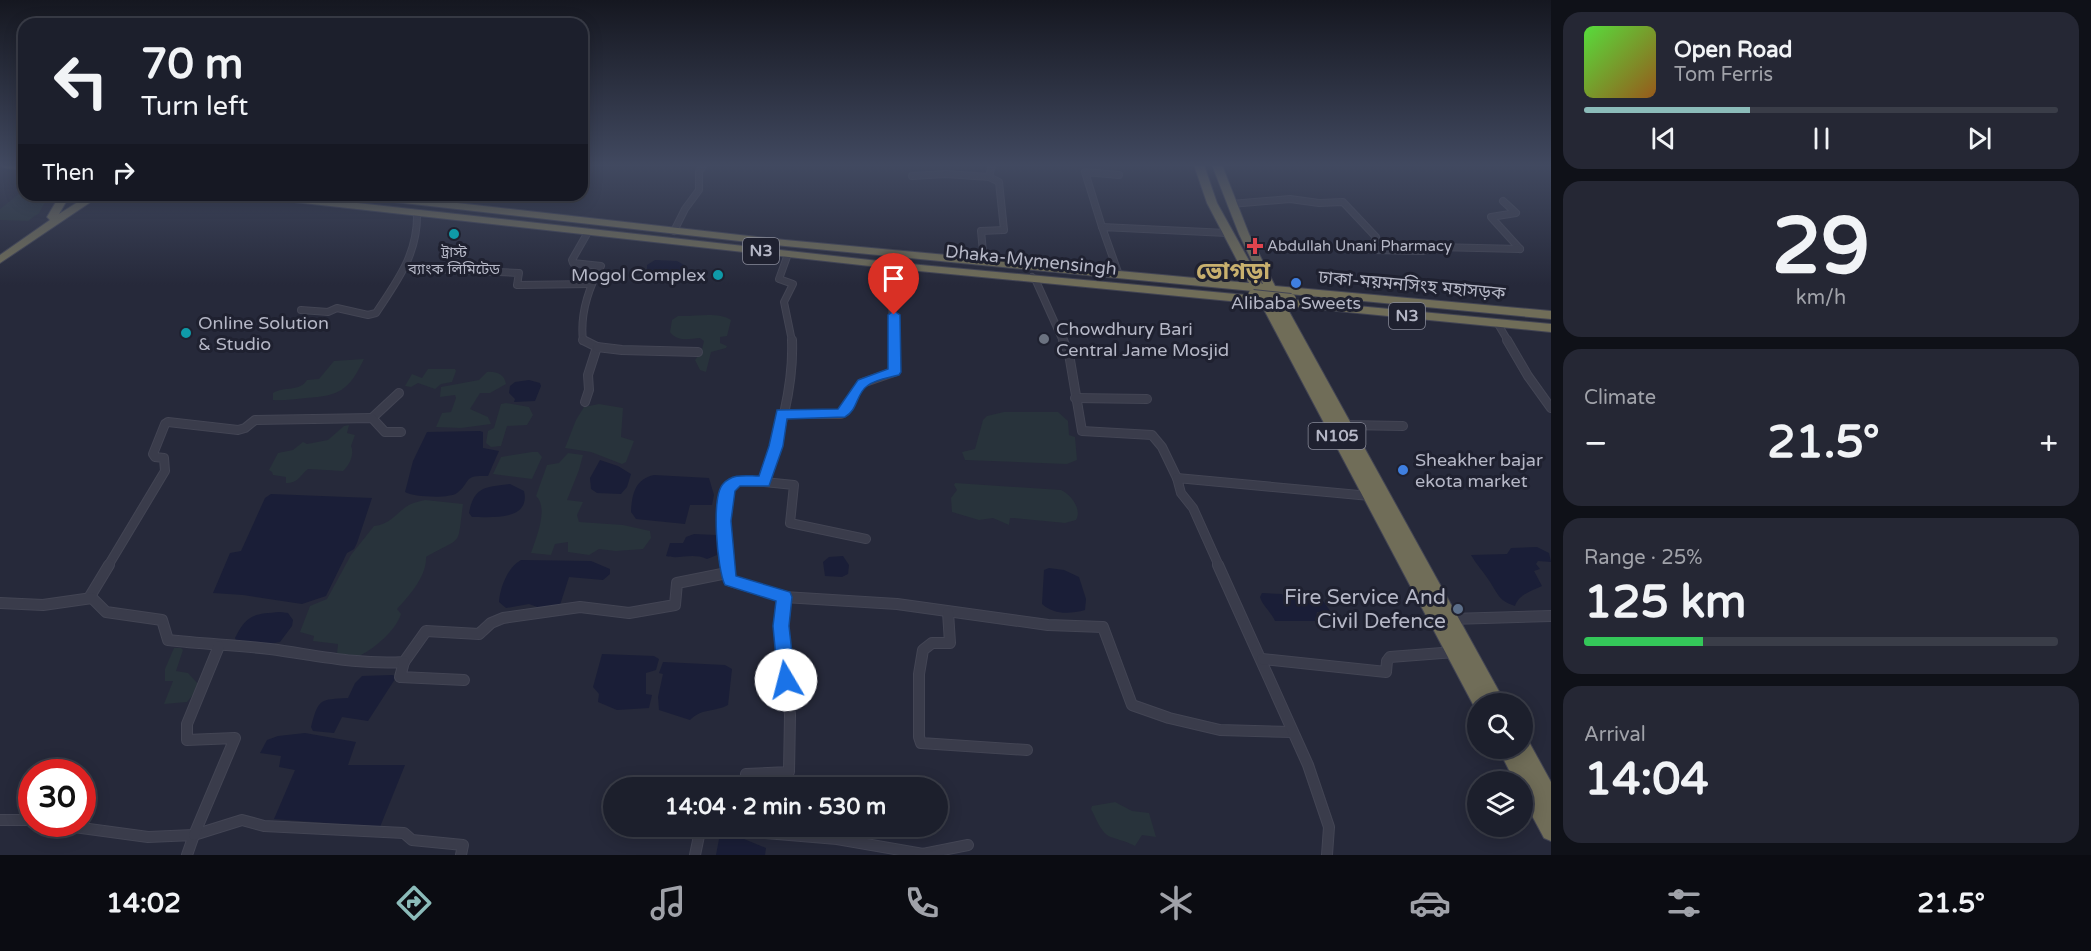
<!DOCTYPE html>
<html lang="en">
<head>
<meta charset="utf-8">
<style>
	body { margin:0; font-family:"Varela Round","Noto Sans Bengali",sans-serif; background:#252734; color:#f1f3f6; height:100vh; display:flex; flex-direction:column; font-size:22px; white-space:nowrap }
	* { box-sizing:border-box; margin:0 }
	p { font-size:20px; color:#a0a2a9 }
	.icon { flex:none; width:33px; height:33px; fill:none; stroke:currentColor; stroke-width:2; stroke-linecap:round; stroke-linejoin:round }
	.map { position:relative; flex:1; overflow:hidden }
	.side { display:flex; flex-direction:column; gap:12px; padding:12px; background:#0f1118; width:540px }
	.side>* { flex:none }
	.guide { position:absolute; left:18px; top:18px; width:570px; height:183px; border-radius:18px; box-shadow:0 3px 15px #0003,0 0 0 2px #3a3d48; background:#1c1f2c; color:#f1f3f6; overflow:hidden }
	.fabs { position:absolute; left:1467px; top:693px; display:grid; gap:12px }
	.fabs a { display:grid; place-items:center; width:66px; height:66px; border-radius:50%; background:#1c1f2c; box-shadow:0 3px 15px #0003,0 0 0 2px #3a3d48; font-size:30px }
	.speed { position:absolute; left:18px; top:759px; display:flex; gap:12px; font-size:30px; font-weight:700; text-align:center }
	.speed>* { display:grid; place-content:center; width:78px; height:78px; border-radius:50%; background:#1c1f2c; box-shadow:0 3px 15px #0003,0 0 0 2px #3a3d48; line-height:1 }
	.speed .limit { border:9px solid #d22; background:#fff; color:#111 }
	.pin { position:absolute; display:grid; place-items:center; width:51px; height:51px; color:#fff; margin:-62px -26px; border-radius:50% 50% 50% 0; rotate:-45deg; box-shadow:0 0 6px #0007 }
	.pin .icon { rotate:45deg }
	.me { position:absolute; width:66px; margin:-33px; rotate:352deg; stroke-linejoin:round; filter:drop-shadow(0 0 4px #0008) }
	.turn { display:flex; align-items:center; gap:21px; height:126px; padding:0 24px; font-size:27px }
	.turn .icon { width:78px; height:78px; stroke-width:2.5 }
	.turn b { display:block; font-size:42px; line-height:51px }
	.then { display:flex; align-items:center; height:57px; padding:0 24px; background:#0003; gap:12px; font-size:22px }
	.big { font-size:45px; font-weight:700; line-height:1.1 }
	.side .tile { flex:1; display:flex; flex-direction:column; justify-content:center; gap:9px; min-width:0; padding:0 21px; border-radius:18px; background:#252734 }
	.side .dial { align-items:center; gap:0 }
	.dial b { font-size:78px; line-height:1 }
	.song { display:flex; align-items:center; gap:18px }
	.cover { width:72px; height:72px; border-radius:9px; background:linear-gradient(135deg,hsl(110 70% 55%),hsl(30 70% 35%)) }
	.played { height:6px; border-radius:3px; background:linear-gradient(90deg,#8bbbb9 35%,#3a3d48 35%) }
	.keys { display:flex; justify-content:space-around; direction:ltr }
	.heat { display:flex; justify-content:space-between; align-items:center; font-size:33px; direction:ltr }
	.charge { height:9px; border-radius:4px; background:linear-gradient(90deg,#34c759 25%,#3a3d48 0) }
	.trip { position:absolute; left:603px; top:777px; width:345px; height:60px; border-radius:30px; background:#1c1f2c; box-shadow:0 3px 15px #0003,0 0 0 2px #3a3d48; font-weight:700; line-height:60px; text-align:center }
	.menu { display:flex; height:96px; justify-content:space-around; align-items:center; background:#0b0c12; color:#a0a2a9 }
	.menu .icon { width:42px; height:42px }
	.menu .active { color:#8bbbb9 }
	.menu b { font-size:27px; color:#f1f3f6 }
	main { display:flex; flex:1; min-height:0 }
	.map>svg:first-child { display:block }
</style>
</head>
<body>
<main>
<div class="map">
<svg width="1551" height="855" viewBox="0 0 1551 855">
	<rect width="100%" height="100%" fill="#26293a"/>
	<g fill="#28333b">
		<path d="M 19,194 L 49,195 L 39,213 L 28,221 L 0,220 L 0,209 Z"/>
		<path d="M 678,316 C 693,317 718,311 731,320 L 727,336 L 720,337 L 720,343 L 727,346 L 726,348 L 711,352 L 706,372 L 700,370 L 695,360 L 701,353 L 704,341 L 700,338 C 690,339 677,342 670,332 L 672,320 Z"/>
		<path d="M 364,359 C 349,390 340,396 306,398 C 295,399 283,401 273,400 L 273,393 C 284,386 300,392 307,380 L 319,379 L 334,361 Z"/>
		<path d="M 428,369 L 455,369 L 456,371 L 452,382 L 441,384 L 435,389 L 418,383 L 411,387 L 405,386 L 412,374 L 422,378 Z"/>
		<path d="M 487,372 C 495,371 505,374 506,384 L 490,393 L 480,393 L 470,409 L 488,417 L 491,424 L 461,428 L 436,427 L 442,413 L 451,412 L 456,398 L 455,395 L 440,397 L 441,387 L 479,380 Z"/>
		<path d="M 506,403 L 529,407 L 533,415 L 527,425 L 507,426 L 501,446 L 491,447 L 486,443 L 488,431 L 494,428 L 501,404 Z"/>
		<path d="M 599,404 L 623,408 L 621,437 L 634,441 L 626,462 L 622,464 L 591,452 L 565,448 L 576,420 L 584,407 Z"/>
		<path d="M 1004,412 L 1058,412 L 1068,421 L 1069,435 L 1075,437 L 1077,460 L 1067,464 L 965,460 L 962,452 L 975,449 L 983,420 L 987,416 Z"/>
		<path d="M 349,425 L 347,433 L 355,435 L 351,446 C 355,454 349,466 343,471 L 308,469 C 300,475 299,483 286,483 L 286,477 L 273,475 L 272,472 L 269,470 L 278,453 L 293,450 L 303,442 L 307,444 L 328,440 L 344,426 Z"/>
		<path d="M 532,452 L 538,452 L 542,457 L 532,479 L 493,474 L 501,457 Z"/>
		<path d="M 568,453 L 583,455 L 579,470 L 567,500 L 583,502 L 577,515 L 579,522 L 623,525 L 650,531 L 651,538 L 643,549 L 616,551 L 599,549 L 589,555 L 568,552 L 568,542 L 555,544 L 551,555 L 531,553 C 536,538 549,508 536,496 L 547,465 L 559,463 Z"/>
		<path d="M 955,483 L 1061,490 C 1072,495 1082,510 1076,520 L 1065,523 L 1014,518 L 1010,518 L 1009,525 L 993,518 L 979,520 L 952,512 L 951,498 L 957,490 L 954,485 Z"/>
		<path d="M 425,500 L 463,504 C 457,549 464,535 426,557 C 427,576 409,596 397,609 L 401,614 C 396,630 375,648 361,655 C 354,659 344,656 337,654 L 338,644 L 313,641 L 314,636 L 300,632 L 310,606 L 327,599 L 351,555 L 374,526 C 391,525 397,511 411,504 C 415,502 421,501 425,500 Z"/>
		<path d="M 174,648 L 181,648 L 183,650 L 176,671 L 188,673 L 198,684 L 195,692 L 187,702 L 164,704 L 173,681 L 165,681 L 165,669 Z"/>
		<path d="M 1115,802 L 1132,811 L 1149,813 L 1156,837 L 1142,835 L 1135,846 C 1127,841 1110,838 1107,835 C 1100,830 1095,816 1091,809 L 1092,806 Z"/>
	</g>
	<g fill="#1a1e37">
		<path d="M 655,260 L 677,261 L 686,266 L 681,274 L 654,277 L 647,271 L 647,265 Z"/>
		<path d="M 529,380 L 540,383 L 541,386 L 535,401 L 514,402 L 515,399 L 509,393 L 510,386 L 515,382 Z"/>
		<path d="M 480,431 L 483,432 L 483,448 L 499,451 L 488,476 C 462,475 472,481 457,493 C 449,499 413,497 405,492 L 413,461 L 427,432 Z"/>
		<path d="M 600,460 L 618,466 L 631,474 L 627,487 L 621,494 L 597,493 L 591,489 L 590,478 Z"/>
		<path d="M 654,475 L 709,478 L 714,495 L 712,505 L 690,505 L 685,524 L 636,519 L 631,512 C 632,494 635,479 654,475 Z"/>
		<path d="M 510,484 L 524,491 C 531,521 492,517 472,517 L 469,513 C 474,486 486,487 510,484 Z"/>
		<path d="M 271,494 L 372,498 L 357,543 L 354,549 L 347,553 L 326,596 L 302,604 L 243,595 L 213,593 L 230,553 L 241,551 L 265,498 Z"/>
		<path d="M 694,534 L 716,535 L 717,555 L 707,559 C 691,552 680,560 666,556 L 670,543 L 683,543 L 686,537 Z"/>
		<path d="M 1537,547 L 1549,553 L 1551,562 L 1538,561 L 1536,564 L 1540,569 L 1534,571 L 1542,586 C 1532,591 1519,594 1515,606 C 1497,600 1498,593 1488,579 C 1483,571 1476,564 1471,555 L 1507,554 L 1511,548 Z"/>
		<path d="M 843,556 L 849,565 L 848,574 L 842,577 L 825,576 L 823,562 L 829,557 Z"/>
		<path d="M 521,560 L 591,561 L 610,569 L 610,574 L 603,580 L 569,577 L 560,605 L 540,608 L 529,604 L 506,608 L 499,602 C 500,587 508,567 521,560 Z"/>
		<path d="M 1049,568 L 1064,570 L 1079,577 L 1086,599 L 1085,610 C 1070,614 1054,615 1042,604 L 1044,570 Z"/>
		<path d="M 1262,593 L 1282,594 L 1284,597 L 1289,597 L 1290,594 L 1318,594 L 1331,612 L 1317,612 L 1315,621 L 1275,621 C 1271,612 1262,605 1260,597 Z"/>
		<path d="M 280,612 L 288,613 L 293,620 L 292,626 L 280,642 L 265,645 L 237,642 L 235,638 C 247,614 254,614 280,612 Z"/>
		<path d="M 602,654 L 654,656 L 659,659 L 656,670 L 646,673 L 646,694 L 652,695 L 649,708 L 617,710 L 598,702 L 599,694 L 593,687 Z"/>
		<path d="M 663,662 L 725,665 L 732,669 L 728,705 C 715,712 702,708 690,720 L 659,710 L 658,697 L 663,674 L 659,673 Z"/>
		<path d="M 392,675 L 397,676 L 368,721 L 342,717 L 334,733 L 313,731 L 311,727 C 319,697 320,700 348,698 L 355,683 L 362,676 Z"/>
		<path d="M 305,733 L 356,742 L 348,765 L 405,765 L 380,827 L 274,819 L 295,770 L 279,767 L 281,756 L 260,753 L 267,740 L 278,736 Z"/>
		<path d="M 727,832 L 766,848 L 765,855 L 716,855 L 719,839 Z"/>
	</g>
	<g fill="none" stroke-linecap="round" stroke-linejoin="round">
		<g stroke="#434554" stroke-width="8">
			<g id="street-far2">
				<path d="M 912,176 L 946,174 L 989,177"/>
				<path d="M 1503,201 L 1516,213 L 1491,217 L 1520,249"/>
				<path d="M 1231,204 L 1290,199 L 1319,203 L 1343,202 L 1376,237 L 1371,250 L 1423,251 L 1436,247 L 1520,249"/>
				<path d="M 1102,227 L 1085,172 L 1119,175"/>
				<path d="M 674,231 L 685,209 L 699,190 L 699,171 L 704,165"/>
				<path d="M 788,254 L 779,279 L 793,284 L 784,302 L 792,341"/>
				<path d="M 984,262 L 981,231 L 1004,230 L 999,182 L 989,177 L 992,165"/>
				<path d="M 888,265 L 892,284 L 893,341"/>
				<path d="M 406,268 L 519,273 L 517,285 L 591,284"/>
				<path d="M 1119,275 L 1102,227 L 1227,233"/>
				<path d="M 1032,277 L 1036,281 L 1063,341"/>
				<path d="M 301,310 L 328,312 L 337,308 L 368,315 L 376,313 C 397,281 418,254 417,214"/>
				<path d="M 1498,324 L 1508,341"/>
				<path d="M 583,341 C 580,315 588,289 601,266 L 573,263 L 572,260 L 588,232"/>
			</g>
		</g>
		<g stroke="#434554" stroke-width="10">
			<g id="street-far1">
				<path d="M 583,340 L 597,347 L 588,375 L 589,390 L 585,402"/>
				<path d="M 1063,340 L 1069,354 L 1082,431 L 1152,435 L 1162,447 L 1177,478"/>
				<path d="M 1507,340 L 1528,376 L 1551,408"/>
				<path d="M 597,347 L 622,350 L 698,352"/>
				<path d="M 1075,398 L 1147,399"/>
				<path d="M 781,414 L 841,414 L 862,383 L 894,372 L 893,340"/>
				<path d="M 372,418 L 399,393"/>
				<path d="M 1346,425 L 1403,426"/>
				<path d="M 764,482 L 794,485 L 790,523 L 866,539"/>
				<path d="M 108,566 L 165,471 L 164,458 L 155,457 L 153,454 L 165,424 L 168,422 L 238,430 L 245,428 L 255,420 L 372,418 L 385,432 L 401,432"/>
				<path d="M 726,566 L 723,535 L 728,488 L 737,481 L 764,482 C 779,438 794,387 792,340"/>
				<path d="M 1219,566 L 1193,508 L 1181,493 L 1177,478 L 1370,496"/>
			</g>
		</g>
		<g stroke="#434554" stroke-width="12">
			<g id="street">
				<path d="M 726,565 L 730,581 L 784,597 L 897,604 L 1048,625 L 1103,627 L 1132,705 L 1169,718 L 1220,730 L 1292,732"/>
				<path d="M 1218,565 L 1308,765 L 1329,827 L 1327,855"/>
				<path d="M 89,598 L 109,565"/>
				<path d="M 0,603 L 43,605 L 92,598 L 106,612 L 162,620 L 168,640 C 202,644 236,645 270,649 C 315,655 358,665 404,662 L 426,631 L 479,634 L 491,623 L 503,618 L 580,607 L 629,613 L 675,605 L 677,583 L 727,573"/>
				<path d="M 948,612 L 950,643 L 932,643 L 923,650 L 919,674 L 919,737 L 921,743 L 1027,750"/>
				<path d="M 1451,619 L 1551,616"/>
				<path d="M 1262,659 L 1386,672 L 1387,661 L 1390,657 L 1455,652"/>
				<path d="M 404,662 L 400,677 L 464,680"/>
				<path d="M 745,788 L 746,774 L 789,772 L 790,715 L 781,626 L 784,597"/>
				<path d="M 0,820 L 32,820"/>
				<path d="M 52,824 L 148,837 L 194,835 L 187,855"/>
				<path d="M 723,826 L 754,832 L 837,839 L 923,854 L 968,845"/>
				<path d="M 194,835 L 242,820 L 264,826 L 404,833 L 412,840 L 463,845 L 461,855"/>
				<path d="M 194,835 L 235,738 L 187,740 L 187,724 L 219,646"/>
				<path d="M 695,855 L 700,831 L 709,826"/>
			</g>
		</g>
		<g stroke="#424453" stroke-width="2">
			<g id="highway">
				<path d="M 0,165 L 24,165 L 24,170 L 5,168 Z"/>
				<path d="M 1194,165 L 1204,165 L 1217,203 L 1262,284 L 1263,284 L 1239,234 L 1212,165 L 1222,165 L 1249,234 L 1275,286 L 1551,311 L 1551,319 L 1279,293 L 1282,299 L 1551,324 L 1551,332 L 1286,306 L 1506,704 L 1478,704 L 1478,711 L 1476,710 L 1261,304 L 888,268 L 258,198 L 253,195 L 285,195 L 888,262 L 1257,296 L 1253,291 L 785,246 L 359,198 L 354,195 L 386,195 L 785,240 L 1249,283 L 1207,203 Z"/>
				<path d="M 60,195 L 70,195 L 59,214 L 89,195 L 101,195 L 0,263 L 0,255 L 50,220 L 47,217 Z"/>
				<path d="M 1522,739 L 1529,742 L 1551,782 L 1551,841 L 1544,838 L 1522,797 L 1522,782 L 1515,782 L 1498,748 L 1522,748 Z"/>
			</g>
		</g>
		<use href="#street-far2" stroke="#3a3c4b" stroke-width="6"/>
		<use href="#street-far1" stroke="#3a3c4b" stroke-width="8"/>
		<use href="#street" stroke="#3a3c4b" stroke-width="10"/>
		<use href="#highway" fill="#706d58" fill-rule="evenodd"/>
		<g stroke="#424453" stroke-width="12" stroke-linecap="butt">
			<path id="highway-bridge" d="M 1253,295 L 1291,299"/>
		</g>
		<use href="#highway-bridge" stroke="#706d58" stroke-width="10"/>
	</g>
	<linearGradient id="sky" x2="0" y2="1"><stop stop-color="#151720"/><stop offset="0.58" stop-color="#414960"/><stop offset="1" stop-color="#414960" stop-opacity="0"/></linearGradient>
	<rect width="1551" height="285" fill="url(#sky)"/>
	<path fill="#1a73e8" stroke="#114b97" stroke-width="1.5" d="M 894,311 L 900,315 L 901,372 L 899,375 C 888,378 876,379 867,386 C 856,394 858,410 845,417 L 787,419 L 783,446 L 769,486 L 740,486 L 735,491 L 731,521 L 736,576 L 790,592 L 792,597 L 789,626 L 795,680 L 793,685 L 786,688 L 780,685 L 778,680 L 773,626 L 776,601 L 725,585 C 717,569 711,497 723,484 C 733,473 746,476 759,476 L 769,446 L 777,410 L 838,409 L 858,380 L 888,369 L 888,315 Z"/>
	<g fill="#0f9aa8" stroke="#1f2130" stroke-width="2">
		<circle cx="454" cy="234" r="6"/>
		<circle cx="718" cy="275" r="6"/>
		<circle cx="186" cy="333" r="6"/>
	</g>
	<path fill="#e0444e" stroke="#1f2130" stroke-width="2" d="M1252 237h6v6h6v6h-6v6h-6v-6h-6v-6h6z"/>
	<g fill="#3f7fe0" stroke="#1f2130" stroke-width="2">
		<circle cx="1296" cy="283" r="6"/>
		<circle cx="1403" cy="470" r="6"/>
	</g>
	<circle fill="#6b7280" stroke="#1f2130" stroke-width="2" cx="1044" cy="339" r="6"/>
	<circle fill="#5c6f8a" stroke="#1f2130" stroke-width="2" cx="1458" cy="609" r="6"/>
	<g text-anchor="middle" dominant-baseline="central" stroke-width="6" stroke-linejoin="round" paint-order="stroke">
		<g font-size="15" fill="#b5b7c6" stroke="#1f2130" text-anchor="start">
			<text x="1267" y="246">Abdullah Unani Pharmacy</text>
			<text x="454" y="252" text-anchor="middle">ট্রাস্ট<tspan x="454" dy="17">ব্যাংক লিমিটেড</tspan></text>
		</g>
		<g fill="#1f2130" stroke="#888a99" stroke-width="1.5">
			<rect x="743" y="238" width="36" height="26" rx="4.5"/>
			<rect x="1389" y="303" width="36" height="26" rx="4.5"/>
			<rect x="1308.5" y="423" width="57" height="26" rx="4.5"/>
		</g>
		<g font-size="16" font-weight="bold" fill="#b5b7c6">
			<text x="761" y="251">N3</text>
			<text x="1407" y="316">N3</text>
			<text x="1337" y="436">N105</text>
		</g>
		<g font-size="18" fill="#b5b7c6" stroke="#1f2130">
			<text transform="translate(1031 260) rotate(6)">Dhaka-Mymensingh</text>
			<text transform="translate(1412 285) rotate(5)">ঢাকা-ময়মনসিংহ মহাসড়ক</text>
		</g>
		<g font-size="18" fill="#b5b7c6" stroke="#1f2130" text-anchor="start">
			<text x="706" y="275" text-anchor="end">Mogol Complex</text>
			<text x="1296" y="303" text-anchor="middle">Alibaba Sweets</text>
			<text x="198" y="323">Online Solution<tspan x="198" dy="21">&amp; Studio</tspan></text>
			<text x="1056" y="329">Chowdhury Bari<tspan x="1056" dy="21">Central Jame Mosjid</tspan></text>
			<text x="1415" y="460">Sheakher bajar<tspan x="1415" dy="21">ekota market</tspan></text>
		</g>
		<g font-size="21" fill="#b5b7c6" stroke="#1f2130" text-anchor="end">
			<text x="1446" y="597">Fire Service And<tspan x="1446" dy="24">Civil Defence</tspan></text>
		</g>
		<g font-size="24" font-weight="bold" fill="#c8b06e" stroke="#1f2130">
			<text x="1233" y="271">ভোগড়া</text>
		</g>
	</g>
</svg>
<div class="fabs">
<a><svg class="icon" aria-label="search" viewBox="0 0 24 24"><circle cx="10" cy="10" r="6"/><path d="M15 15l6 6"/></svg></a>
<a><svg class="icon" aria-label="layers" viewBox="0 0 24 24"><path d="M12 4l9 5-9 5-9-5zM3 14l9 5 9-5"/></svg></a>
</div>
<div class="speed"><div class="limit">30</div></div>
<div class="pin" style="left:894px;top:315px;background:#d93025"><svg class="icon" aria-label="arrive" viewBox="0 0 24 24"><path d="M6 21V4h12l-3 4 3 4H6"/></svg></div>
<svg class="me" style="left:786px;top:680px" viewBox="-20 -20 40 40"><circle r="19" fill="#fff"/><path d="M0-13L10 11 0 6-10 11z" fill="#1a73e8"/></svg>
<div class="trip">14:04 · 2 min · 530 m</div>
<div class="guide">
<div class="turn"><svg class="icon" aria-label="left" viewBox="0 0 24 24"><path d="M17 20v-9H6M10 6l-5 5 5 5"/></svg><div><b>70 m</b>Turn left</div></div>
<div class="then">Then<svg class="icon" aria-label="right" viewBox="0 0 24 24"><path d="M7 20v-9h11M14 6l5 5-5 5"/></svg></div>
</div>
</div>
<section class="side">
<div class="tile">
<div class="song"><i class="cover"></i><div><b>Open Road</b><p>Tom Ferris</p></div></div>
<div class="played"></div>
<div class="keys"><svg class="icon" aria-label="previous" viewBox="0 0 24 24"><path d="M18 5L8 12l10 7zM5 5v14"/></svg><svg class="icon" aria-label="pause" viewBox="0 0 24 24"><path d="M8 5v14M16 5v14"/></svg><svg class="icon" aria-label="next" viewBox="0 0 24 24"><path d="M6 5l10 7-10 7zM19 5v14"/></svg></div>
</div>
<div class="tile dial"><b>29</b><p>km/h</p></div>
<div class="tile"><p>Climate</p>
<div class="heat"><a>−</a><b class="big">21.5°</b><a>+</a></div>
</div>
<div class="tile"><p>Range · 25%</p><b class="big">125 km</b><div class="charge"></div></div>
<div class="tile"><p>Arrival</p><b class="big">14:04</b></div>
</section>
</main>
<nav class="menu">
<b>14:02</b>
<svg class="icon active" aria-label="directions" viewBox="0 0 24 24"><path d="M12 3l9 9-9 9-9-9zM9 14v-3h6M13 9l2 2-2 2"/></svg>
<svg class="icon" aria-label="music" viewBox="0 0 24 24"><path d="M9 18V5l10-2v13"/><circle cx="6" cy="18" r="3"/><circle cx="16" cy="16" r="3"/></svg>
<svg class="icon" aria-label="phone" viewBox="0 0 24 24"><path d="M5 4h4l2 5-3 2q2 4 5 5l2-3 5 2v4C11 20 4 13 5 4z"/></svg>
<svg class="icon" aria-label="climate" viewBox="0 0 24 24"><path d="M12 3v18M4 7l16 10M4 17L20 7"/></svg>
<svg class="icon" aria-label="car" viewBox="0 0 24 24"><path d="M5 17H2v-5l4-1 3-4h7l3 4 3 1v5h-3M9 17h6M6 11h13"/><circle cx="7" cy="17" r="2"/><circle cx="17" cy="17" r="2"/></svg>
<svg class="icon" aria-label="filters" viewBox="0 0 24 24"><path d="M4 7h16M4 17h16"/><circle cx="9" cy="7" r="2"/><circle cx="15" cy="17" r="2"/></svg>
<b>21.5°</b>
</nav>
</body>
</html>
